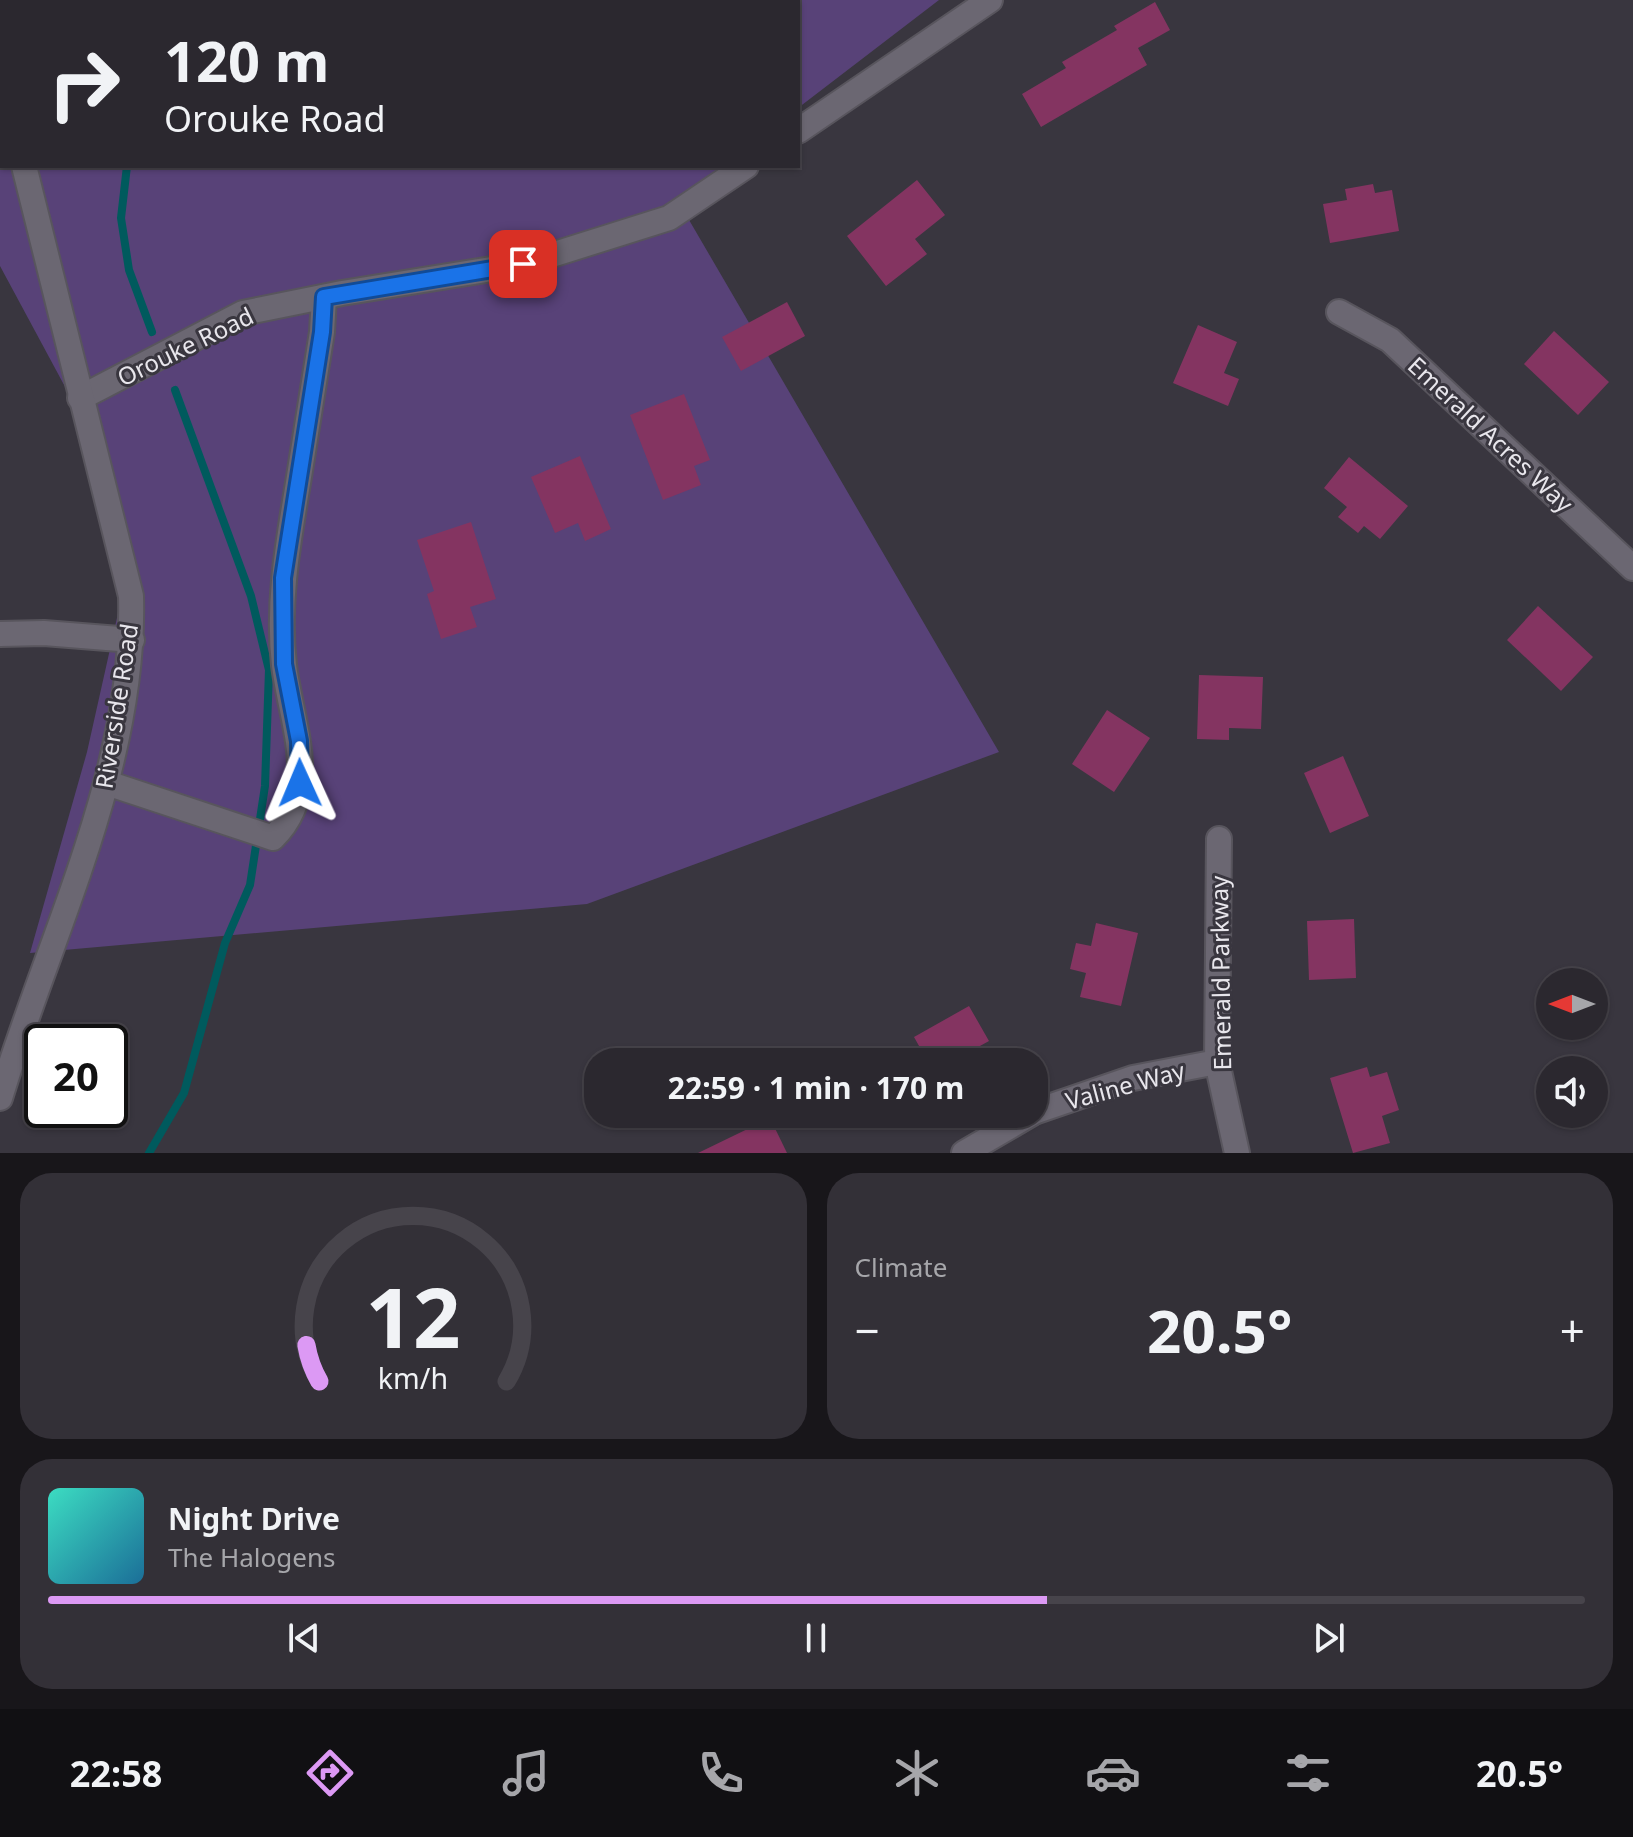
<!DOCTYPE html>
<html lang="en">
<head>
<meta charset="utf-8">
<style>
	body { margin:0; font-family:"Noto Sans",sans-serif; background:#333037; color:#f1f3f6; height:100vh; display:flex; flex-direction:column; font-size:30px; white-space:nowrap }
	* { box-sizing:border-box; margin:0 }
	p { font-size:26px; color:#a6a6aa }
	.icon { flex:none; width:44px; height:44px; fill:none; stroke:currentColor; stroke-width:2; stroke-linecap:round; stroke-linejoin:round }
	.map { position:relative; height:1153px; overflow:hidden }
	.side { display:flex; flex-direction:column; gap:20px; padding:20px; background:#18161a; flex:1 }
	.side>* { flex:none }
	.hud { position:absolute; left:0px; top:0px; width:800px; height:168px; box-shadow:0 2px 6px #0004,0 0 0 2px #47444b; background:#2b282f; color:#f1f3f6; overflow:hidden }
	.needle { width:52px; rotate:270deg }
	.buttons { position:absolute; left:1536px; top:968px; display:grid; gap:16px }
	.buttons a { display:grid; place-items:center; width:72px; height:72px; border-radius:50%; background:#2b282f; box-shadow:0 2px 6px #0004,0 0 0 2px #47444b; font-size:40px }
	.speed { position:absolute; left:24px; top:1024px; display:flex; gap:16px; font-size:40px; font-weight:700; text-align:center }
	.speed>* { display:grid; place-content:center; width:104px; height:104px; border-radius:50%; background:#2b282f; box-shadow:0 2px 6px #0004,0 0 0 2px #47444b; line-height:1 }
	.speed .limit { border:4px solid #111; border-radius:12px; background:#fff; color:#111 }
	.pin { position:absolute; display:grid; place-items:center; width:68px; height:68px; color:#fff; margin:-34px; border-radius:16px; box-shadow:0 4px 12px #0006 }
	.me { position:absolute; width:88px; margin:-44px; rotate:359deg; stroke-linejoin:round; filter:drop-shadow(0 0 6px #0008) }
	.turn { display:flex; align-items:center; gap:28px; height:168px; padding:0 32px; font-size:36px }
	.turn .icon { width:104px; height:104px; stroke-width:2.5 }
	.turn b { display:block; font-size:56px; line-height:68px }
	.big { font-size:60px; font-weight:700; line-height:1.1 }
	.side .card { flex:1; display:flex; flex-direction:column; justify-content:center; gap:12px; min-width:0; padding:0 28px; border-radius:32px; background:#333037 }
	.side .dial { align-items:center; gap:0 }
	.dial svg { height:208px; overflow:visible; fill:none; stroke:#47444b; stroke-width:7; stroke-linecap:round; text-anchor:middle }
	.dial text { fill:#f1f3f6; stroke:none }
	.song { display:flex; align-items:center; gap:24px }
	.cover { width:96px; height:96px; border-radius:12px; background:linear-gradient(135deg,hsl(170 70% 55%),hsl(200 70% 35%)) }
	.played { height:8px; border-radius:4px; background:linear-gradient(90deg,#dc99f4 65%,#47444b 65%) }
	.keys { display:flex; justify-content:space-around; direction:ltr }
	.heat { display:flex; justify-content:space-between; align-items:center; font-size:44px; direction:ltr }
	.side .tiles { flex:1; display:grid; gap:20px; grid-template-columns:1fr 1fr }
	.card:last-child { grid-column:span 2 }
	.trip { position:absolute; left:584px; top:1048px; width:464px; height:80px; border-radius:32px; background:#2b282f; box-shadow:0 2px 6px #0004,0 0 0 2px #47444b; font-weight:700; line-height:80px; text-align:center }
	.menu { display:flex; height:128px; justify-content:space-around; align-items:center; background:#111013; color:#a6a6aa }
	.menu .icon { width:56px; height:56px }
	.menu .selected { color:#dc99f4 }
	.menu b { font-size:36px; color:#f1f3f6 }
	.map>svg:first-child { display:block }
</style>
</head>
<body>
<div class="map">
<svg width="1633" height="1153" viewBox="0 0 1633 1153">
	<rect width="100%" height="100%" fill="#39363f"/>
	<path fill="#584278" d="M 0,0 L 939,0 L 798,108 L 798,2 L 2,2 L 2,166 L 723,166 L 678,201 L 999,752 L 587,904 L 30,953 L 87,752 L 123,591 L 70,396 L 0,266 Z"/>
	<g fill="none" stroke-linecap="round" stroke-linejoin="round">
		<g stroke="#005a5d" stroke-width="8">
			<path d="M 200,2 L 201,0"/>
			<path d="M 127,166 L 121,218 L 129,270 L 152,332"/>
			<path d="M 149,1153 L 184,1093 L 225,943 L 250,885 L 265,786 L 269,670 L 251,596 L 175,390"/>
		</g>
	</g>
	<g fill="#843461">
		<path d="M 1155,2 L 1170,30 L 1138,48 L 1147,65 L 1041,127 L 1022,94 L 1066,68 L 1062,62 L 1117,30 L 1114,26 Z"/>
		<path d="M 917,180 L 945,215 L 915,239 L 927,254 L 886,286 L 847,236 Z"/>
		<path d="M 1373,184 L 1375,193 L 1392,190 L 1399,231 L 1330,243 L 1323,204 L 1347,200 L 1345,189 Z"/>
		<path d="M 787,302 L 805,336 L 741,371 L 722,337 Z"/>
		<path d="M 1198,325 L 1237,342 L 1224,373 L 1239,379 L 1228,406 L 1173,383 Z"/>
		<path d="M 1554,331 L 1609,382 L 1578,415 L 1524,364 Z"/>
		<path d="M 684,394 L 710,460 L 694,466 L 701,485 L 663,500 L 630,415 Z"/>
		<path d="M 580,456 L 611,529 L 585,541 L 578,523 L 555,533 L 531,477 Z"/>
		<path d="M 1349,457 L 1408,506 L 1380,539 L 1364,526 L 1358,533 L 1338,517 L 1347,507 L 1324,488 Z"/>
		<path d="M 471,522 L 496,599 L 470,607 L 477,627 L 441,639 L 427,594 L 434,591 L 417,540 Z"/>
		<path d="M 1538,606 L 1593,657 L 1561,691 L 1507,640 Z"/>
		<path d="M 1199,675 L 1263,677 L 1261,729 L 1229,728 L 1229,740 L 1197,739 Z"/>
		<path d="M 1107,710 L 1150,738 L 1114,792 L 1072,764 Z"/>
		<path d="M 1343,756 L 1369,816 L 1330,833 L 1304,773 Z"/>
		<path d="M 1354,919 L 1356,978 L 1309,980 L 1307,921 Z"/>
		<path d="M 1096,923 L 1138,933 L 1121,1006 L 1080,997 L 1086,973 L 1070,969 L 1076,943 L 1091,946 Z"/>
		<path d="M 969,1006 L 989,1041 L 960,1057 L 963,1062 L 928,1062 L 914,1037 Z"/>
		<path d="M 1367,1067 L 1370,1077 L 1387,1072 L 1399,1110 L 1382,1116 L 1390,1143 L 1353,1153 L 1330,1078 Z"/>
		<path d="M 770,1118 L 787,1153 L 698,1153 Z"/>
	</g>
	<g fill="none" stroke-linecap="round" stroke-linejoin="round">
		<g stroke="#58555d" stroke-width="28">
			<g id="minor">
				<path d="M 0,82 L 2,87"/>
				<path d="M 798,131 L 990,0"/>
				<path d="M 1339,312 L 1390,340 L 1633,568"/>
				<path d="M 80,398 L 243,313 L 342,293 L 523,264 L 669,218 L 746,166"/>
				<path d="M 0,634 L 44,633 L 132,640"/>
				<path d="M 107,783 L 273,838 C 322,790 291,723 284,665 C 277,604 288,543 298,483 C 306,433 314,383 322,332 L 324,297"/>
				<path d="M 1219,839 L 1217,1062 L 1237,1153"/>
				<path d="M 0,1098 C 49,936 136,769 131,596 L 24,166"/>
				<path d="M 1034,1112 L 1133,1078 L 1217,1062"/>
				<path d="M 964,1153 L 1031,1114"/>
			</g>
		</g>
		<use href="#minor" stroke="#6b6772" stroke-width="24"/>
	</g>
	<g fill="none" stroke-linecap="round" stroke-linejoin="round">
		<g stroke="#114b97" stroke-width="20">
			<path id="route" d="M 300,783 L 299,741 L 284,664 L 283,578 L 322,332 L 324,297 L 523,264"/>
		</g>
		<use href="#route" stroke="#1a73e8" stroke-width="14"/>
	</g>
	<g text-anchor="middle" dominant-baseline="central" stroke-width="6" stroke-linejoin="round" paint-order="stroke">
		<g font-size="24" fill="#e8e6ec" stroke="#39363f">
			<text transform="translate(185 346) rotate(-26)">Orouke Road</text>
			<text transform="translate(1491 434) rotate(43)">Emerald Acres Way</text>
			<text transform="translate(116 706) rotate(-81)">Riverside Road</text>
			<text transform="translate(1220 973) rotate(-91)">Emerald Parkway</text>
			<text transform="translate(1125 1085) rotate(-15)">Valine Way</text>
		</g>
	</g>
</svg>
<div class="buttons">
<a><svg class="needle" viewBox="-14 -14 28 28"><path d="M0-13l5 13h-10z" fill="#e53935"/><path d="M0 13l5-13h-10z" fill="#a6a6aa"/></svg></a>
<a><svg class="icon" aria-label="sound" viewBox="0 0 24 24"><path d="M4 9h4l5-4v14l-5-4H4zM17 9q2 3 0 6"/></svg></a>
</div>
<div class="speed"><div class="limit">20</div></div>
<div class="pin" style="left:523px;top:264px;background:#d93025"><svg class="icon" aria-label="arrive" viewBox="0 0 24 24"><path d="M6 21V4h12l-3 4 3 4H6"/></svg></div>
<svg class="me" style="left:300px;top:783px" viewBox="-20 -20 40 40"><path d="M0-17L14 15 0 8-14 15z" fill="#1a73e8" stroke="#fff" stroke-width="4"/></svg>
<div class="trip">22:59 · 1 min · 170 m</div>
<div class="hud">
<div class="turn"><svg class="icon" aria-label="right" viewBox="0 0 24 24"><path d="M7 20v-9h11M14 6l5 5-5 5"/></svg><div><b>120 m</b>Orouke Road</div></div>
</div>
</div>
<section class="side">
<div class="tiles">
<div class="card dial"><svg viewBox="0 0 100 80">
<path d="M14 69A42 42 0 1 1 86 69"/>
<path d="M14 69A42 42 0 0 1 9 55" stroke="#dc99f4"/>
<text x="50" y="56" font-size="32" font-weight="700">12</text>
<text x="50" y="72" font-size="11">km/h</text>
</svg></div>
<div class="card"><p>Climate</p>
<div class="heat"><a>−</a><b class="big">20.5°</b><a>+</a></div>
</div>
<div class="card">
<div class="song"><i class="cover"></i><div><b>Night Drive</b><p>The Halogens</p></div></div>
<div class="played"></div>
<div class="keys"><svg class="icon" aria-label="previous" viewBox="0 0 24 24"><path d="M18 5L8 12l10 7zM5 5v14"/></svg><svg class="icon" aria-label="pause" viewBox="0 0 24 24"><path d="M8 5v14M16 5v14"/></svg><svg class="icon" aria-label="next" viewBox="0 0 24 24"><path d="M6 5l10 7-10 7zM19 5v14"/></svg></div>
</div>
</div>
</section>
<nav class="menu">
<b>22:58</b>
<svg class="icon selected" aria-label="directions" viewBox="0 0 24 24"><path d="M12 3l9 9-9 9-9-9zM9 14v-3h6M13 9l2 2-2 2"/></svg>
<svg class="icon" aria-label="music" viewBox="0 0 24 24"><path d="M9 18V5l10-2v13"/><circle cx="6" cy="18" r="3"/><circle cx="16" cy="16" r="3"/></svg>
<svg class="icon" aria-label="phone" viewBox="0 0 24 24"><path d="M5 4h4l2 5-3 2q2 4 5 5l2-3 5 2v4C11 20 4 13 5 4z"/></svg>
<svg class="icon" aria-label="climate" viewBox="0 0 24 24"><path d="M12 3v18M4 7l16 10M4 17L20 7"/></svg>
<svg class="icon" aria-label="car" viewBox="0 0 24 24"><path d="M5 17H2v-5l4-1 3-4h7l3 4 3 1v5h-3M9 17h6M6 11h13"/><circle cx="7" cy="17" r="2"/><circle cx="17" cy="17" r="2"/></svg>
<svg class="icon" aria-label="filters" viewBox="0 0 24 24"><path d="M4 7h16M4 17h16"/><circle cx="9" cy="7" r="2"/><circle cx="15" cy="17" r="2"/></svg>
<b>20.5°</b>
</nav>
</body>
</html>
